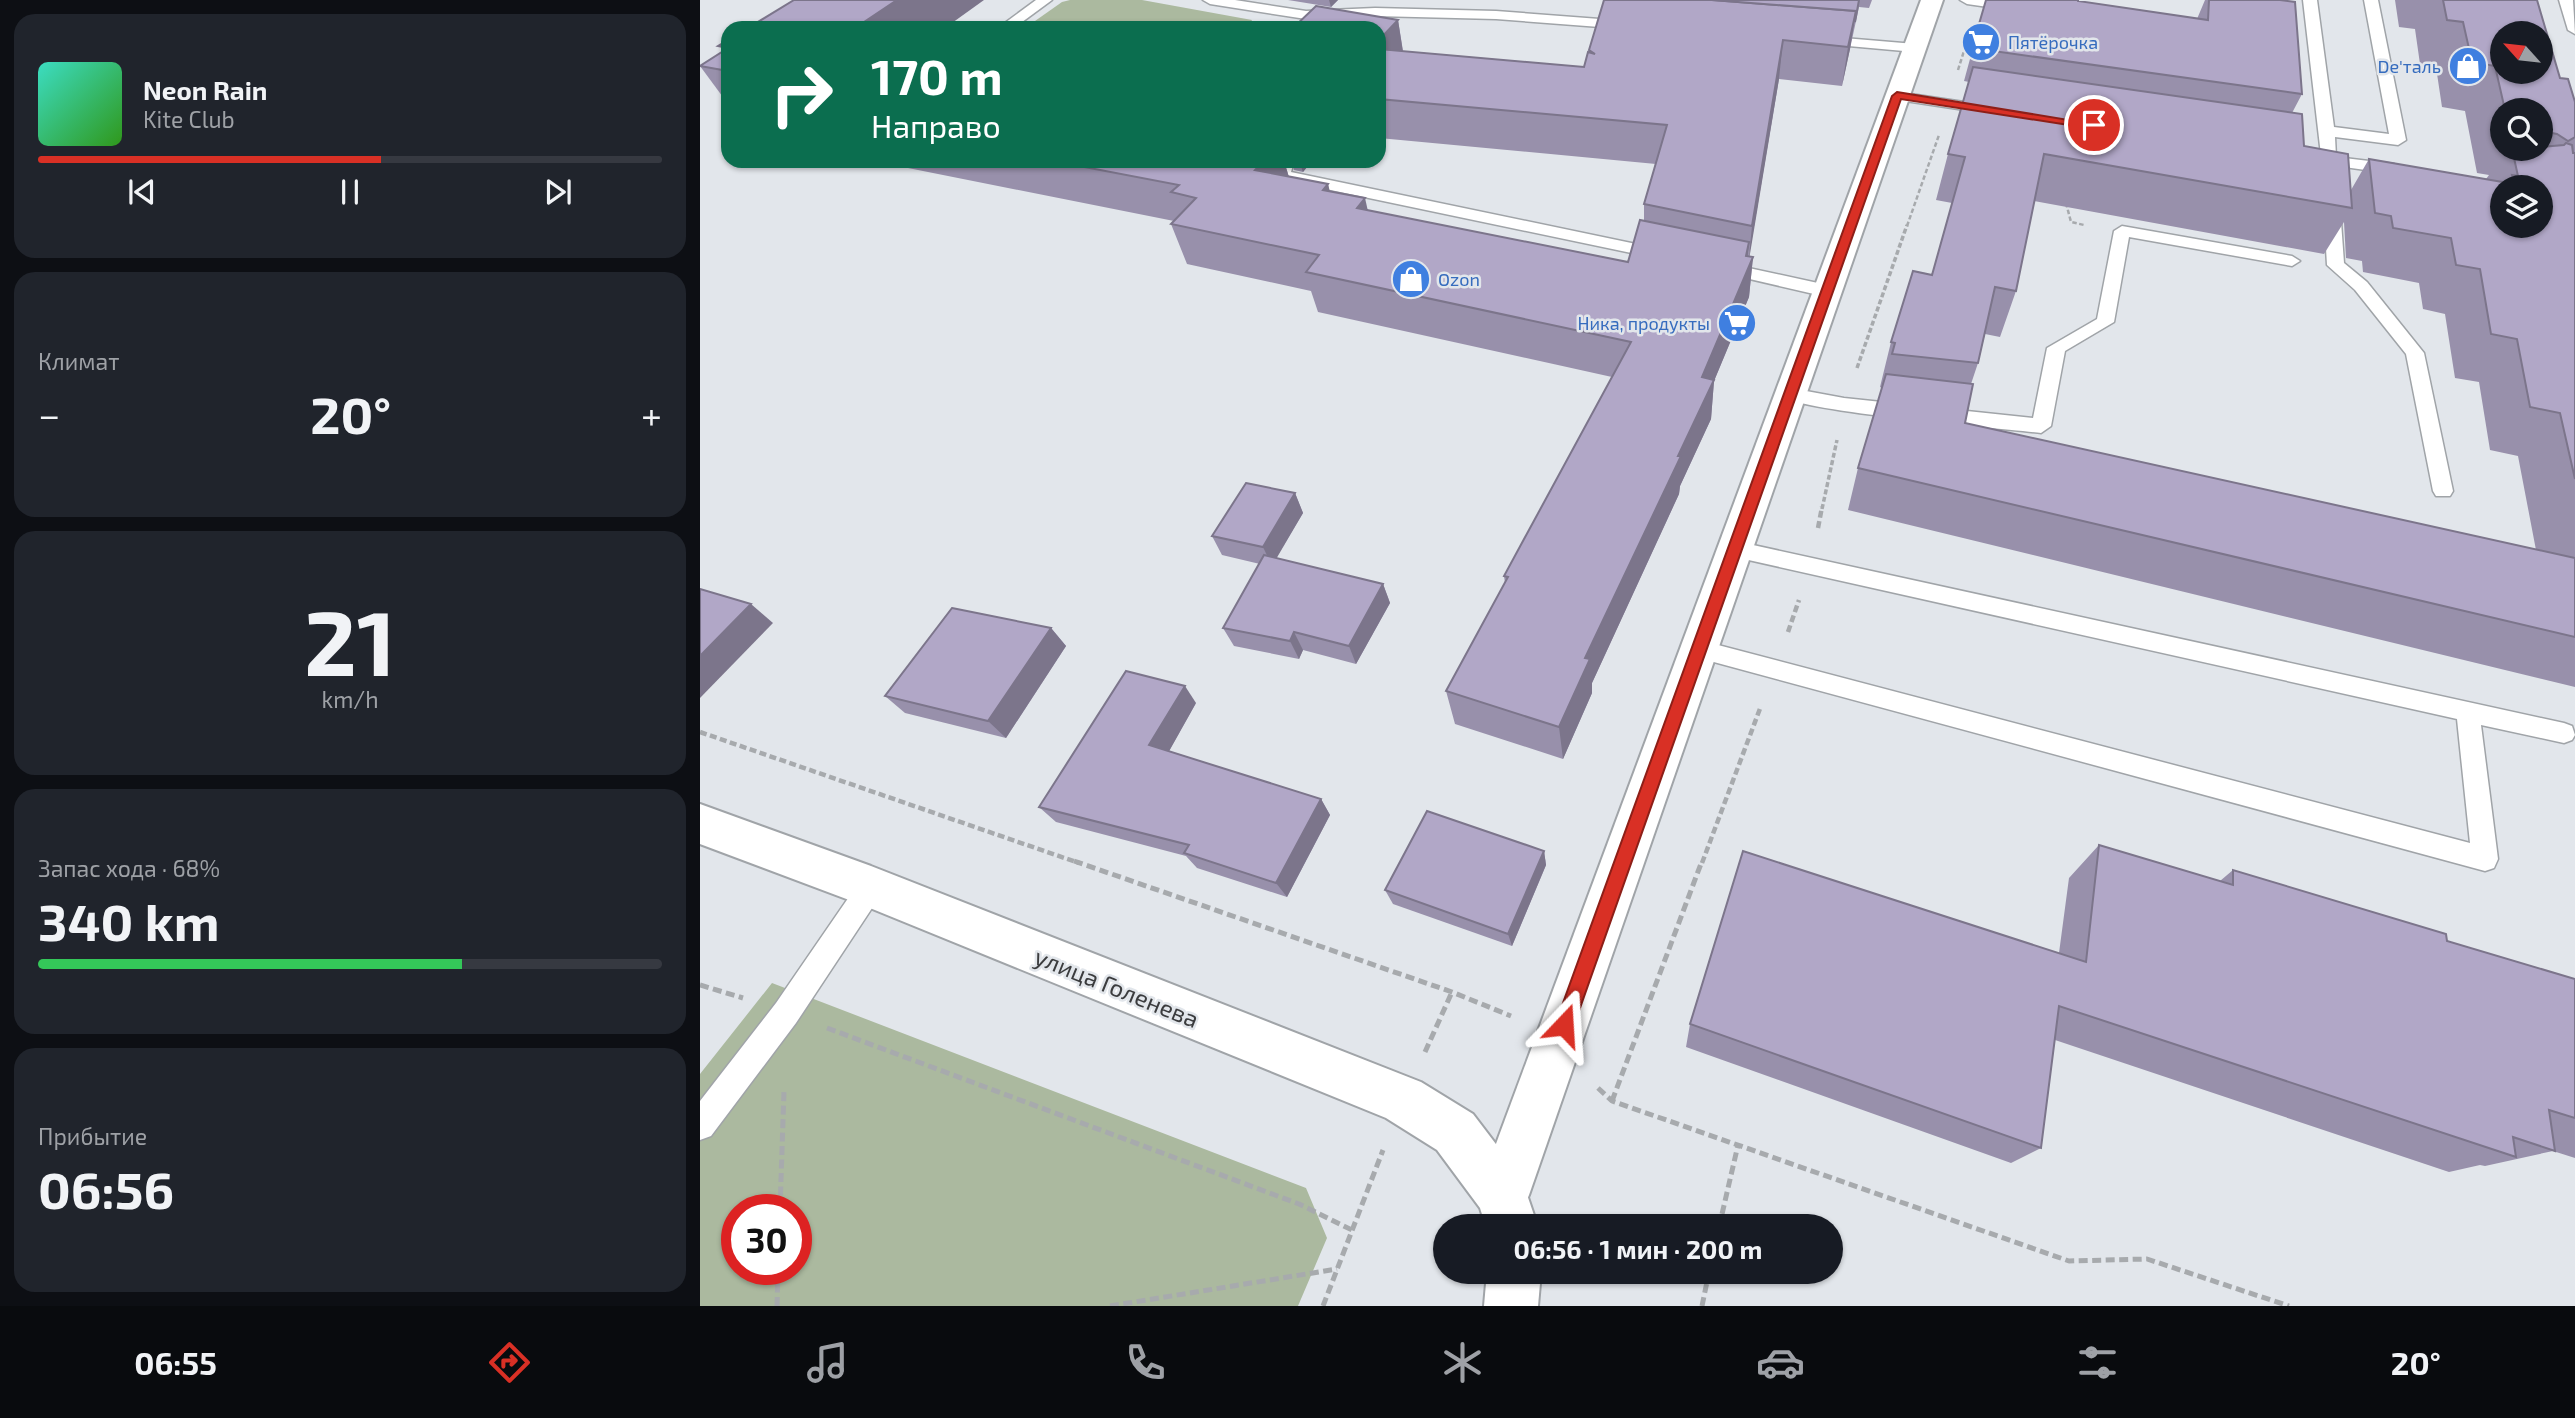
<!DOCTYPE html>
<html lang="ru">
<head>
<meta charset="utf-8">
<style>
	body { margin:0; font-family:"Exo 2",sans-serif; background:#20242c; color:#f1f3f6; height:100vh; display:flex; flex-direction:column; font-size:26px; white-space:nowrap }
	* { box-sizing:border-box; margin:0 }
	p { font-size:23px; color:#9ea1a6 }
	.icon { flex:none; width:38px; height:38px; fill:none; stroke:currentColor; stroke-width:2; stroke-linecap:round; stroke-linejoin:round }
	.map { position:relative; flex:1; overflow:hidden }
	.panel { display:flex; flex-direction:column; gap:14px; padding:14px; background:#0d0f14; width:700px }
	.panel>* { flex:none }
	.top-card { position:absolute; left:21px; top:21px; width:665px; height:147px; border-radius:21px; box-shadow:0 2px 5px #0004; background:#0b6e4f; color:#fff; overflow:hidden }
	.needle { width:46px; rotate:297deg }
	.buttons { position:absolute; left:1790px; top:21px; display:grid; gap:14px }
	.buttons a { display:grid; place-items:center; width:63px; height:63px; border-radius:50%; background:#171b24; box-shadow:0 2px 5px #0004; font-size:35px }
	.speed { position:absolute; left:21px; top:1194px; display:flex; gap:14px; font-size:35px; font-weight:700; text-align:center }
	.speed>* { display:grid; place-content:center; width:91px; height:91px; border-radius:50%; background:#171b24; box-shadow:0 2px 5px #0004; line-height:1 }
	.speed .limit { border:10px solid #d22; background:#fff; color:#111 }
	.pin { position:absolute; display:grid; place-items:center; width:60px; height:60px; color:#fff; margin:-30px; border:4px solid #fff; border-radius:50%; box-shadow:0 2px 7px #0007 }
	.me { position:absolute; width:77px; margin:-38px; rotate:20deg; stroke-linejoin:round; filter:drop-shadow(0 0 5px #0008) }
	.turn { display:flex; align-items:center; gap:24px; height:147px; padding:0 35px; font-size:32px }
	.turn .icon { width:91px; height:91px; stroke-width:2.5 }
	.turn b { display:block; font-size:49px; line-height:60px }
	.big { font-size:52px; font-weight:700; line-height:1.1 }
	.panel .card { flex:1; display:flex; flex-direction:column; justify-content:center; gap:10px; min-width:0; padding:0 24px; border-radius:21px; background:#20242c }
	.panel .dial { align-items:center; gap:0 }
	.dial b { font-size:91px; line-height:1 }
	.song { display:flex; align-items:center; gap:21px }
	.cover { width:84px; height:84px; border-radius:10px; background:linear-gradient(135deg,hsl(170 70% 55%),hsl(110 70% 35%)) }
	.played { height:7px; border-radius:4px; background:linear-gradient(90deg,#d93025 55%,#363941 55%) }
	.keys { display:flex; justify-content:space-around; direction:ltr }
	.heat { display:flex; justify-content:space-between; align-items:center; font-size:38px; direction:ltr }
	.charge { height:10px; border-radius:5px; background:linear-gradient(90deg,#34c759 68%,#363941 0) }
	.trip { position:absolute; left:733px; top:1214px; width:410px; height:70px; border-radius:35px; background:#171b24; box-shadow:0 2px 5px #0004; font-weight:700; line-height:70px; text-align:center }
	.menu { display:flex; height:112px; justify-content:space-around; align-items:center; background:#090b0e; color:#9ea1a6 }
	.menu .icon { width:49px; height:49px }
	.menu .current { color:#d93025 }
	.menu b { font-size:32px; color:#f1f3f6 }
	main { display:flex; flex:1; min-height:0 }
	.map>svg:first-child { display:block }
</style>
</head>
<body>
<main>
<section class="panel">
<div class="card">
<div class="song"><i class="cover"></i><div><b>Neon Rain</b><p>Kite Club</p></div></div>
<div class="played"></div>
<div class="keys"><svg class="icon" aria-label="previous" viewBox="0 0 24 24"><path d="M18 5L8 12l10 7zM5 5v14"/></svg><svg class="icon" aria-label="pause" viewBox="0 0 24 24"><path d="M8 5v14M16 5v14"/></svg><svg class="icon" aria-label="next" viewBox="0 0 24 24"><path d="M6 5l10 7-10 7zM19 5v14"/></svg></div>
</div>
<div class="card"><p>Климат</p>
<div class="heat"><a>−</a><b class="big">20°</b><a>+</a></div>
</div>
<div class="card dial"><b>21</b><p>km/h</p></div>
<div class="card"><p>Запас хода · 68%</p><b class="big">340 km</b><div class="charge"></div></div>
<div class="card"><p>Прибытие</p><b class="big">06:56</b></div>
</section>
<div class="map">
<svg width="1875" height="1306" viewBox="0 0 1875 1306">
	<rect width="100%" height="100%" fill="#e2e6eb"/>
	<g fill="#abb99f" fill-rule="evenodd">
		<path d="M 370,0 L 442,0 L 552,20 L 548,28 L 343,28 L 335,21 L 362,2 Z"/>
		<path d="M 72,983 L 606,1188 L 627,1238 L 598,1306 L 0,1306 L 0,1074 ZM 37,1209 L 96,1209 L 96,1269 L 37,1269 Z"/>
	</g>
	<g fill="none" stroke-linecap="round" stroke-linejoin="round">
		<g stroke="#a0a4a8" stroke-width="3">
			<g id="service">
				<path d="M 336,0 L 352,0 L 314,28 L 298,28 Z"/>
				<path d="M 503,0 L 535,0 L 606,11 L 675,8 L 796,11 L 926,21 L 933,25 L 926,29 L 796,19 L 675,16 L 606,19 L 510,4 Z"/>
				<path d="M 1260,0 L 1295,0 L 1323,7 L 1316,11 L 1267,4 Z"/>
				<path d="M 1603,0 L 1617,0 L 1634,127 L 1689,134 L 1664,0 L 1678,0 L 1706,140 L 1698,145 L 1635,137 L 1636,157 L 1694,164 L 1702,169 L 1694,174 L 1637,166 L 1644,263 L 1667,282 L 1724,353 L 1753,491 L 1750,496 L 1736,496 L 1733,491 L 1706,354 L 1655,290 L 1627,265 L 1621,164 L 1609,159 L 1621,155 Z"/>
				<path d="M 1859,0 L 1873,0 L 1875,34 L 1868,30 Z"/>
				<path d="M 1120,36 L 1215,44 L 1222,48 L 1215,52 L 1115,43 L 1113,40 Z"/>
				<path d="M 1197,92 L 1291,106 L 1298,110 L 1291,114 L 1192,99 L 1190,96 Z"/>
				<path d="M 578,161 L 594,161 L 591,172 L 960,249 L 968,254 L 960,259 L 583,180 L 575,175 Z"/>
				<path d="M 1422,226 L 1592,256 L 1600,261 L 1592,266 L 1429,237 L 1414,322 L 1365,351 L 1351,426 L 1341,433 C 1308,429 1090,411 1081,395 L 1090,388 L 1144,398 L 1333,418 L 1347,348 L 1397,319 L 1414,231 Z"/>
				<path d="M 1021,262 L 1127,285 L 1136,291 L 1127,297 L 1015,271 L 1012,267 Z"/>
				<path d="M 1035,541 L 1864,723 L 1872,726 L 1875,735 L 1872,740 L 1864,743 L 1781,725 L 1798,859 L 1794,868 L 1785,871 L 999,658 L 991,656 L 988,649 L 991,642 L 999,640 L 1770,843 L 1757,719 L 1035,557 L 1027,555 L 1024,549 L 1027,543 Z"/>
				<path d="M 171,874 L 180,878 L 184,887 L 180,896 L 96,1023 L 11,1136 L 0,1140 L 0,1101 L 76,1003 L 162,878 Z"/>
			</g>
		</g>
		<g stroke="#a0a4a8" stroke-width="4">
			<path id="minor" d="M 1221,0 L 1243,0 L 829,1195 L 821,1213 L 803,1221 L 785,1213 L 777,1195 Z"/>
		</g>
		<g stroke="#a0a4a8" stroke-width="4">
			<g id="secondary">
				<path d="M 0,804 L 171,866 L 721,1082 L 773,1114 L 821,1177 L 838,1227 L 786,1227 L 780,1208 L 737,1150 L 686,1118 L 165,906 L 0,844 Z"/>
				<path d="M 787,1272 L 841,1272 L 838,1306 L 784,1306 Z"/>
			</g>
		</g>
		<g stroke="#a7aaad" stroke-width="2.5" stroke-dasharray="4.5 2.5" stroke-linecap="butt">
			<path d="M 1258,70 L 1269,35"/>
			<path d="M 1366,203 L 1371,222 L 1384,225"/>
			<path d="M 1207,226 L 1239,135"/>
		</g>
		<g stroke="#a7aaad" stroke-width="3.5" stroke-dasharray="5 2.5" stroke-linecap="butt">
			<path d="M 1157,368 L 1207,225"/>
			<path d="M 1122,509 L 1137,440"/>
		</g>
		<g stroke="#a7aaad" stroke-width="4.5" stroke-dasharray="7 3.5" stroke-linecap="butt">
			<path d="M 1118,528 L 1122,507"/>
			<path d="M 1088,632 L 1099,600"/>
			<path d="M 0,732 L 379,863"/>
			<path d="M 1002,863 L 1061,706"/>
		</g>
		<g stroke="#a7aaad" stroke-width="5" stroke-dasharray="9 4.5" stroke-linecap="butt">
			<path d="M 374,861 L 752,992 L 811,1016"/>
			<path d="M 0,985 L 43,998"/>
			<path d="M 127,1028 L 599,1204 L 652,1230"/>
			<path d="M 725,1052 L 752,992"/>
			<path d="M 898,1088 L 912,1101 L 1369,1261 L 1447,1259 L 1589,1306"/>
			<path d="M 912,1101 L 1002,861"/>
			<path d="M 80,1209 L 84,1091"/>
			<path d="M 1019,1227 L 1038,1145"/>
			<path d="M 77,1306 L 78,1269"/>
			<path d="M 410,1306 L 637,1269"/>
			<path d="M 623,1306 L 683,1150"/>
			<path d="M 1002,1306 L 1009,1272"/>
		</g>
		<use href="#service" fill="#fff" fill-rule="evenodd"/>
		<use href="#minor" fill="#fff" fill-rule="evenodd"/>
		<use href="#secondary" fill="#fff" fill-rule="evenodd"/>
	</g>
	<g fill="#9890ab" fill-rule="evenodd">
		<path d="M 588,0 L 638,0 L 631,7 Z"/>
		<path d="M 904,0 L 1172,0 L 1169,8 L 1159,7 L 1142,86 L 1079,79 L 1049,256 L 1053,257 L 1049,297 L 1014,381 L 1011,419 L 980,486 L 979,494 L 892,683 L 892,693 L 863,759 L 755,724 L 746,691 L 805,583 L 804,576 L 912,377 L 618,312 L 611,291 L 487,264 L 471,224 L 474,221 L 173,161 L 584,161 L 589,177 L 628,184 L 629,191 L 667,210 L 928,262 L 944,220 L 944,204 L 956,164 L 679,138 L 679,28 L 698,20 L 703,51 L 884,67 Z"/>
		<path d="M 1286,0 L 1378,1 L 1497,19 L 1505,0 L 1580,0 L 1602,94 L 1592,113 L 1604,146 L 1651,190 L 1669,159 L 1786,179 L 1789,175 L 1777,173 L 1765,111 L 1742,107 L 1736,67 L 1720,64 L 1715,29 L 1699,27 L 1695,0 L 1837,0 L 1860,78 L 1875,102 L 1875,687 L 1148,510 L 1158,468 L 1182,388 L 1180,387 L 1191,342 L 1232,275 L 1252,203 L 1236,200 L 1248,154 L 1269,82 L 1264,81 ZM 1802,110 L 1841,110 L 1841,149 L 1802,149 ZM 1334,201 L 1624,254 L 1644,222 L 1646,258 L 1662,261 L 1663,272 L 1719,283 L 1723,309 L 1745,314 L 1755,378 L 1779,382 L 1790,450 L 1818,456 L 1836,550 L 1265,423 L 1271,384 L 1278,363 L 1285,334 L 1300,337 L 1316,291 Z"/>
		<path d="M 0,66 L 28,71 L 28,104 Z"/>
		<path d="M 592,161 L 612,161 L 603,172 L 594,170 Z"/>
		<path d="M 595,493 L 603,513 L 576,558 L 683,584 L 690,603 L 656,664 L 603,650 L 599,659 L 534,646 L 523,628 L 560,564 L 522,555 L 512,536 Z"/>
		<path d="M 351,628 L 366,646 L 306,738 L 205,713 L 185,696 Z"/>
		<path d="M 496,703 L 469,751 L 621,799 L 630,815 L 587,897 L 497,868 L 486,856 L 356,822 L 339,807 Z"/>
		<path d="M 1399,845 L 1520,881 L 1533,870 L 1747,941 L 1875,979 L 1875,1158 L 1853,1151 L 1785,1166 L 1780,1165 L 1749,1172 L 1355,1040 L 1341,1148 L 1311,1163 L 986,1047 L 990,1024 L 1359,953 L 1369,878 Z"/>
		<path d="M 844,851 L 846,865 L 812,946 L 693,904 L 685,890 Z"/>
	</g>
	<g fill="#7c758b">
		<path d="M 197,0 L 284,0 L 245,28 L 155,28 Z"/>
		<path d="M 629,0 L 638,0 L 631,7 Z"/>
		<path d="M 1156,11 L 1150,49 L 1142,86 L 1148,47 Z"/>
		<path d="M 698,20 L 704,59 L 679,87 L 679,40 Z"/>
		<path d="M 1083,40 L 1079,79 L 1048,266 L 1052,226 Z"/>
		<path d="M 564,161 L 584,161 L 591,184 L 555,170 Z"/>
		<path d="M 599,161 L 612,161 L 603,172 Z"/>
		<path d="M 628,184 L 638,224 L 623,190 Z"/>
		<path d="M 665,198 L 674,238 L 657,208 Z"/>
		<path d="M 1049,242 L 1046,274 L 1053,257 L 1049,297 L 1014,381 L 1011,419 L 980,486 L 979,494 L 892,683 L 892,693 L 863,759 L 859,727 L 885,658 L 1002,377 L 1046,256 Z"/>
		<path d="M 595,493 L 603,513 L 572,566 L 563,547 Z"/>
		<path d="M 683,584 L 690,603 L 656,664 L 649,646 Z"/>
		<path d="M 51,604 L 73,623 L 0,698 L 0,656 Z"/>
		<path d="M 351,628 L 366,646 L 306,738 L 288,721 Z"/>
		<path d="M 594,632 L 603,650 L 599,659 L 590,641 Z"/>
		<path d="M 485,686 L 496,703 L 463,762 L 449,745 Z"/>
		<path d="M 621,799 L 630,815 L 587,897 L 576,883 Z"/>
		<path d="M 844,851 L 846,865 L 812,946 L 808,934 Z"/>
	</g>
	<g fill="#b1a7c7" stroke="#7c758b" stroke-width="2" fill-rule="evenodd">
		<path d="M 94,0 L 197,0 L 155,28 L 48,28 Z"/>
		<path d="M 904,0 L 1012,0 L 1156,11 L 1148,47 L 1083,40 L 1052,226 L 944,204 L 967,125 L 679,99 L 679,49 L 884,67 L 888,52 L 895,54 L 889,50 Z"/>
		<path d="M 1012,0 L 1159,0 L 1155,22 L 1156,11 Z"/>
		<path d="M 1286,0 L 1378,0 L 1378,1 L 1508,20 L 1509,0 L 1580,0 L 1595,2 L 1602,94 L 1279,49 L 1284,32 L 1277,31 Z"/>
		<path d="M 1743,0 L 1837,0 L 1860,78 L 1868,79 L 1875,102 L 1875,137 L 1868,141 L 1857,134 L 1841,131 L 1841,110 L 1805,110 L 1795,66 L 1772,62 L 1763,22 L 1747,20 ZM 1802,33 L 1841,33 L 1841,72 L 1802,72 Z"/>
		<path d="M 616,6 L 698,20 L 679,40 L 679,28 L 593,28 Z"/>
		<path d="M 28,40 L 28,71 L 0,66 L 28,48 L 18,46 Z"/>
		<path d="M 1273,67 L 1602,114 L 1604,146 L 1648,154 L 1652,208 L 1344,154 L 1316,291 L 1295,287 L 1278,363 L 1192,354 L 1195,343 L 1191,342 L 1213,271 L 1232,275 L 1265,157 L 1248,154 Z"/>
		<path d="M 1866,143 L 1872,145 L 1873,153 L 1875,153 L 1875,479 L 1860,413 L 1830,407 L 1817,339 L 1791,334 L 1780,269 L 1756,265 L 1751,238 L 1693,228 L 1691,216 L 1675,213 L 1669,159 L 1814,184 L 1812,175 L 1818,176 L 1812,149 L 1841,149 L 1841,147 L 1864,145 ZM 1802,187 L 1841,187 L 1841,226 L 1802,226 Z"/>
		<path d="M 353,161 L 564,161 L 555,170 L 628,184 L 623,190 L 665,198 L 657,208 L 928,262 L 940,220 L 1049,242 L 1046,256 L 1053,257 L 1002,377 L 1014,380 L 978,456 L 981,456 L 885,658 L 890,659 L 859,727 L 746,691 L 808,577 L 804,576 L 931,342 L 606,272 L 619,255 L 471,224 L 496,198 L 471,192 L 479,185 Z"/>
		<path d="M 1186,374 L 1273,384 L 1265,423 L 1875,558 L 1875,637 L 1158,468 Z"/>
		<path d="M 546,483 L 595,493 L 563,547 L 512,536 Z"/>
		<path d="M 564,555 L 683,584 L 649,646 L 594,632 L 590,641 L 523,628 Z"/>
		<path d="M 0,589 L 51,604 L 0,656 Z"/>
		<path d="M 252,608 L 351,628 L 288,721 L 185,696 Z"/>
		<path d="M 426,671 L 485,686 L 449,745 L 621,799 L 576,883 L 484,853 L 489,845 L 339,807 Z"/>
		<path d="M 727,811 L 844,851 L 808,934 L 685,890 Z"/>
		<path d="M 1399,845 L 1533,885 L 1533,870 L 1746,934 L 1747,941 L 1875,979 L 1875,1118 L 1849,1110 L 1855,1151 L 1813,1137 L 1816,1157 L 1359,1006 L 1341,1148 L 990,1024 L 1043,851 L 1386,962 Z"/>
	</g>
	<path fill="#d93025" stroke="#8d1f18" stroke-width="2" d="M 1197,92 L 1399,125 L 1394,129 L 1201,99 L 874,1025 L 871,1032 L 864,1035 L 858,1032 L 855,1025 L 1192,96 Z"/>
	<defs>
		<g id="supermarket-disc" transform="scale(2.0125)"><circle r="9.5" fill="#3f7fe0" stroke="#e2e6eb"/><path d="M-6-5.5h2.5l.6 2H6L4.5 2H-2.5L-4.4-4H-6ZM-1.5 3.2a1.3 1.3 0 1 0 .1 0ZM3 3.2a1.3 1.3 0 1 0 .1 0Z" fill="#fff"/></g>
		<g id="shop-disc" transform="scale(2.0125)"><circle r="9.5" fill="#3f7fe0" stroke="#e2e6eb"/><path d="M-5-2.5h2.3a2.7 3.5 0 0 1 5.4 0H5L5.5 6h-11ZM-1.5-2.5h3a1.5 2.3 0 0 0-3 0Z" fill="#fff"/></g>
	</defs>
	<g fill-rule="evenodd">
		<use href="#supermarket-disc" x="1281" y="42"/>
		<use href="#shop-disc" x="1768" y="66"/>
		<use href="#shop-disc" x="711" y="279"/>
		<use href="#supermarket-disc" x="1037" y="323"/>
	</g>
	<g text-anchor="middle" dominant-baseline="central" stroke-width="5" stroke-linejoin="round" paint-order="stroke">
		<g font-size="18" fill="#366cbe" stroke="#e2e6eb" text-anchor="start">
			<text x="1308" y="42">Пятёрочка</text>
			<text x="1741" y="66" text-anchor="end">De'таль</text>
			<text x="738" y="279">Ozon</text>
			<text x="1010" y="323" text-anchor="end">Ника, продукты</text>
		</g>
		<g font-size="24" fill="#3b3c3e" stroke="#e2e6eb">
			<text transform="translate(417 987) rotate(22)">улица Голенева</text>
		</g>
	</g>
</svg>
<div class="buttons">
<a><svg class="needle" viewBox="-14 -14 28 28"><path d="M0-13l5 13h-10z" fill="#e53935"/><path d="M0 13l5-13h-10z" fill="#9ea1a6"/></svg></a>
<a><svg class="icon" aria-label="search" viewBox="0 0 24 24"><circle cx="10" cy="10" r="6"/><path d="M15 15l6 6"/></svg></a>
<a><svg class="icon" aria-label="layers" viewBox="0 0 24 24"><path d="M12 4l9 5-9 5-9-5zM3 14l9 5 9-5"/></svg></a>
</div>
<div class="speed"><div class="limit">30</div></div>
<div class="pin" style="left:1394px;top:125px;background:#d93025"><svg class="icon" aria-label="arrive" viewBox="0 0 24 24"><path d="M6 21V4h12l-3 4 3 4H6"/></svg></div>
<svg class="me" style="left:864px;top:1025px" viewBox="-20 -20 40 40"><path d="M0-17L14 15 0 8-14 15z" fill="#d93025" stroke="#fff" stroke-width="4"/></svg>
<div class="trip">06:56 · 1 мин · 200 m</div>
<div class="top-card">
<div class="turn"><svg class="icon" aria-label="right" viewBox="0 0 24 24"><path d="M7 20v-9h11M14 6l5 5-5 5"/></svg><div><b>170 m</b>Направо</div></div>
</div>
</div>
</main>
<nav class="menu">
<b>06:55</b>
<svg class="icon current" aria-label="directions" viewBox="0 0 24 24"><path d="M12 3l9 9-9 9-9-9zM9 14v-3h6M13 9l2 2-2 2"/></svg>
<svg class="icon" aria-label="music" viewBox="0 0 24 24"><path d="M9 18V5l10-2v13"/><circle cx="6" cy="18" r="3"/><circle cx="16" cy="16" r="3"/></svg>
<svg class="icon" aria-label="phone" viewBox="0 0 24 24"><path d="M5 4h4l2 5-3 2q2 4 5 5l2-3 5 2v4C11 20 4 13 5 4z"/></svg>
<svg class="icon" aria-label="climate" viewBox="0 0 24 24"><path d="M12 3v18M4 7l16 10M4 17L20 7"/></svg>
<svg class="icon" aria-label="car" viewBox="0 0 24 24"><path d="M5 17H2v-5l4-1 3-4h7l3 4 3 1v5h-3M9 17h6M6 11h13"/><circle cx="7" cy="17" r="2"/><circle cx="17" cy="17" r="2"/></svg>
<svg class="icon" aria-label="filters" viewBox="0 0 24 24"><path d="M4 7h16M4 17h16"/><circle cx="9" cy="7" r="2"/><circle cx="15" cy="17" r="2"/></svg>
<b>20°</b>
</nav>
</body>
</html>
